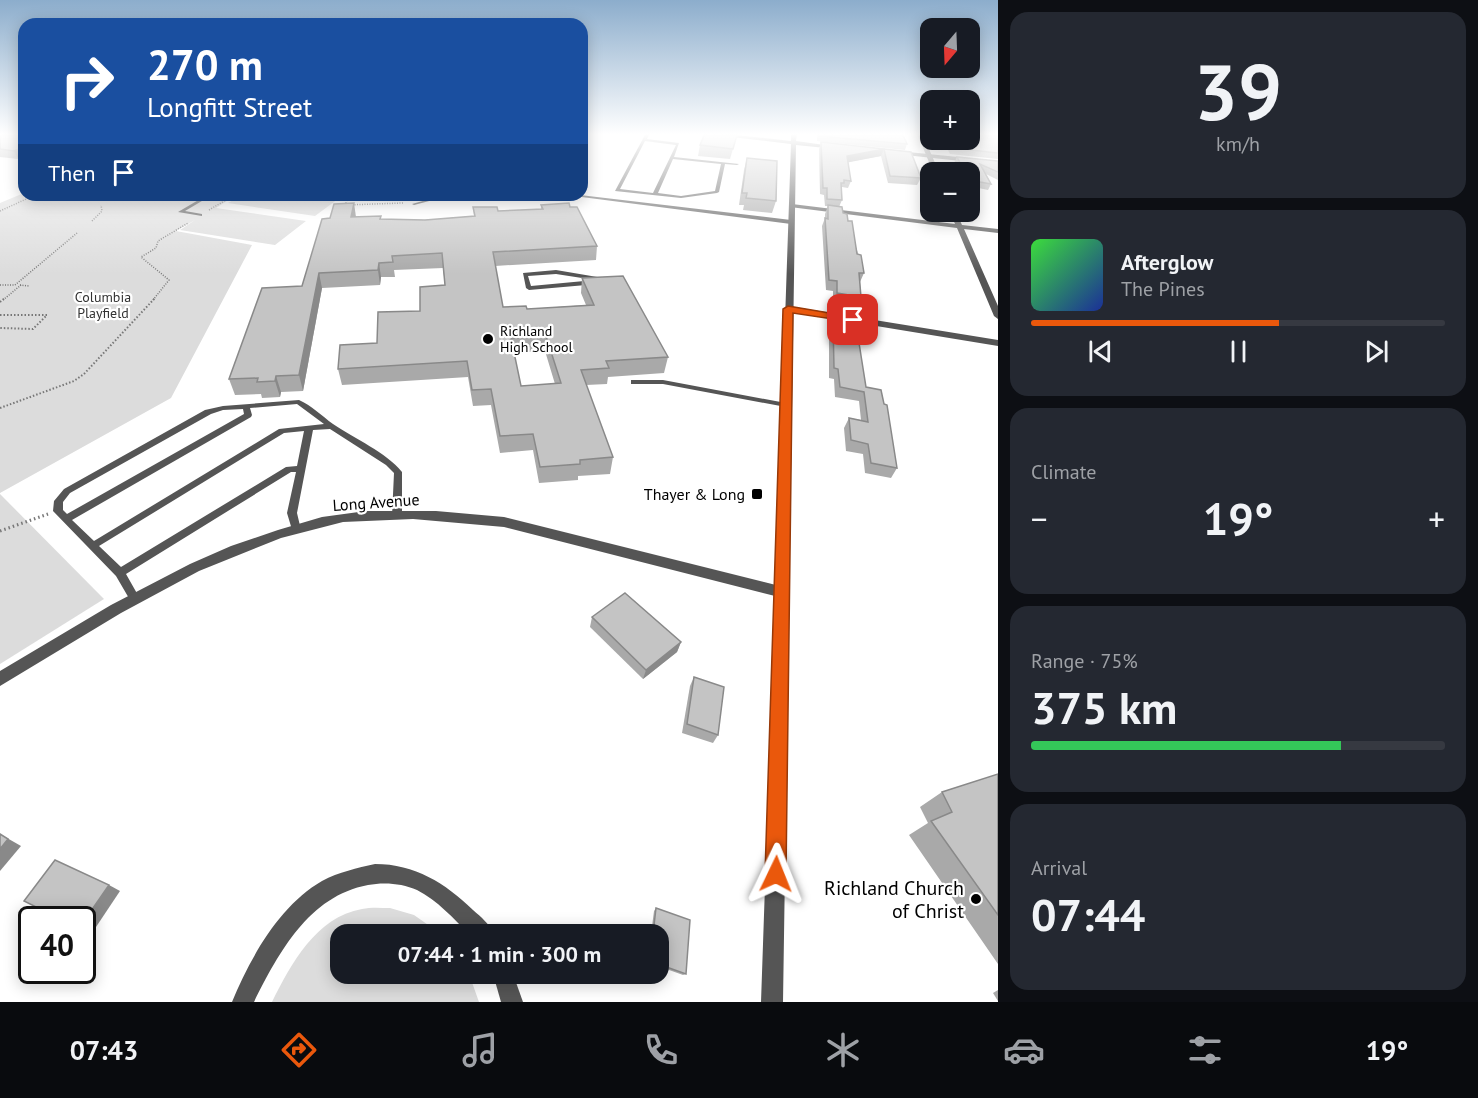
<!DOCTYPE html>
<html lang="en">
<head>
<meta charset="utf-8">
<style>
	body { margin:0; font-family:"PT Sans",sans-serif; background:#242831; color:#f1f3f6; height:100vh; display:flex; flex-direction:column; font-size:22px; white-space:nowrap }
	* { box-sizing:border-box; margin:0 }
	p { font-size:20px; color:#9ea1a6 }
	.icon { flex:none; width:33px; height:33px; fill:none; stroke:currentColor; stroke-width:2; stroke-linecap:round; stroke-linejoin:round }
	.map { position:relative; flex:1; overflow:hidden }
	.panel { display:flex; flex-direction:column; gap:12px; padding:12px; background:#0d0f14; width:480px }
	.panel>* { flex:none }
	.banner { position:absolute; left:18px; top:18px; width:570px; height:183px; border-radius:18px; box-shadow:0 3px 15px #0003; background:#1a4fa0; color:#fff; overflow:hidden }
	.needle { width:39px; rotate:199deg }
	.controls { position:absolute; left:920px; top:18px; display:grid; gap:12px }
	.controls a { display:grid; place-items:center; width:60px; height:60px; border-radius:12px; background:#171b24; box-shadow:0 3px 15px #0003; font-size:30px }
	.speed { position:absolute; left:18px; top:906px; display:flex; gap:12px; font-size:30px; font-weight:700; text-align:center }
	.speed>* { display:grid; place-content:center; width:78px; height:78px; border-radius:50%; background:#171b24; box-shadow:0 3px 15px #0003; line-height:1 }
	.speed .limit { border:3px solid #111; border-radius:9px; background:#fff; color:#111 }
	.pin { position:absolute; display:grid; place-items:center; width:51px; height:51px; color:#fff; margin:-26px; border-radius:12px; box-shadow:0 3px 9px #0006 }
	.me { position:absolute; width:66px; margin:-33px; rotate:2deg; stroke-linejoin:round; filter:drop-shadow(0 0 4px #0008) }
	.turn { display:flex; align-items:center; gap:21px; height:126px; padding:0 30px; font-size:27px }
	.turn .icon { width:78px; height:78px; stroke-width:2.5 }
	.turn b { display:block; font-size:42px; line-height:51px }
	.then { display:flex; align-items:center; height:57px; padding:0 30px; background:#0003; gap:12px; font-size:22px }
	.big { font-size:45px; font-weight:600; line-height:1.1 }
	.panel .tile { flex:1; display:flex; flex-direction:column; justify-content:center; gap:9px; min-width:0; padding:0 21px; border-radius:18px; background:#242831 }
	.panel .dial { align-items:center; gap:0 }
	.dial b { font-size:78px; line-height:1 }
	.song { display:flex; align-items:center; gap:18px }
	.cover { width:72px; height:72px; border-radius:9px; background:linear-gradient(135deg,hsl(120 70% 55%),hsl(230 70% 35%)) }
	.played { height:6px; border-radius:3px; background:linear-gradient(90deg,#ea580c 60%,#363941 60%) }
	.keys { display:flex; justify-content:space-around; direction:ltr }
	.heat { display:flex; justify-content:space-between; align-items:center; font-size:33px; direction:ltr }
	.charge { height:9px; border-radius:4px; background:linear-gradient(90deg,#34c759 75%,#363941 0) }
	.trip { position:absolute; left:330px; top:924px; width:339px; height:60px; border-radius:18px; background:#171b24; box-shadow:0 3px 15px #0003; font-weight:600; line-height:60px; text-align:center }
	.dock { display:flex; height:96px; justify-content:space-around; align-items:center; background:#090b0e; color:#9ea1a6 }
	.dock .icon { width:42px; height:42px }
	.dock .active { color:#ea580c }
	.dock b { font-size:27px; color:#f1f3f6 }
	main { display:flex; flex:1; min-height:0 }
	.map>svg:first-child { display:block }
</style>
</head>
<body>
<main>
<div class="map">
<svg width="998" height="1002" viewBox="0 0 998 1002">
	<rect width="100%" height="100%" fill="#fff"/>
	<g fill="#dcdcdc">
		<path d="M 24,193 L 236,195 L 216,208 L 306,221 L 275,245 L 180,230 L 195,220 L 176,231 L 252,245 L 171,398 L 0,493 L 0,203 Z"/>
		<path d="M 242,195 L 334,195 L 342,196 L 315,216 L 228,203 Z"/>
		<path d="M 0,494 L 104,599 L 0,664 Z"/>
		<path d="M 390,908 L 414,915 L 441,934 L 340,934 L 340,974 L 469,974 L 479,1002 L 272,1002 C 291,964 316,917 362,909 C 371,907 381,908 390,908 Z"/>
	</g>
	<g fill="none" stroke-linecap="round" stroke-linejoin="round">
		<g stroke="#777" stroke-width="1.5" stroke-dasharray="1 1.5" stroke-linecap="butt">
			<path d="M 346,195 L 349,196 L 345,205 L 403,203"/>
			<path d="M 209,210 L 226,200"/>
			<path d="M 0,211 L 35,195"/>
			<path d="M 92,221 L 102,211 L 101,205"/>
			<path d="M 0,285 L 15,285 L 77,233"/>
			<path d="M 20,285 L 29,286"/>
			<path d="M 3,300 L 21,285"/>
			<path d="M 153,300 L 169,280 L 141,257 L 156,248 L 158,241 L 188,223"/>
		</g>
		<g stroke="#777" stroke-width="2" stroke-dasharray="1.5 2" stroke-linecap="butt">
			<path d="M 0,302 L 5,298"/>
			<path d="M 0,315 L 47,315 L 33,329 L 0,328"/>
			<path d="M 0,408 L 74,381 L 84,374 L 155,298"/>
		</g>
		<path stroke="#777" stroke-width="3" stroke-dasharray="1.5 3" stroke-linecap="butt" d="M 0,531 L 48,514"/>
		<g fill="#555" fill-rule="evenodd">
			<path d="M 646,133 L 650,133 L 647,139 L 679,143 L 674,157 L 739,164 L 737,165 L 725,164 L 719,192 L 717,193 L 681,198 L 615,191 ZM 645,141 L 676,145 L 653,193 L 620,189 ZM 673,159 L 721,164 L 715,191 L 681,196 L 658,193 Z"/>
			<path d="M 207,195 L 212,195 L 185,211 L 202,214 L 202,216 L 178,212 Z"/>
			<path d="M 233,195 L 238,195 L 233,198 L 231,197 Z"/>
			<path d="M 444,195 L 452,195 L 414,205 L 412,204 Z"/>
			<path d="M 566,195 L 580,195 L 791,220 L 794,222 L 791,224 Z"/>
			<path d="M 556,270 L 609,279 L 612,281 L 609,283 L 529,290 L 526,288 L 523,273 ZM 556,274 L 595,280 L 531,286 L 528,276 Z"/>
			<path d="M 631,380 L 663,380 L 786,403 L 790,405 L 786,407 L 663,384 L 631,384 Z"/>
			<path d="M 299,400 C 311,405 322,416 333,424 C 355,439 386,452 402,472 L 402,516 L 400,518 L 394,518 L 392,516 L 394,473 L 386,465 L 330,429 L 313,430 L 297,513 L 301,530 L 299,533 L 293,533 L 287,513 L 296,472 L 291,472 L 126,574 L 139,597 L 138,600 L 134,601 L 130,600 L 116,576 L 53,511 L 54,501 L 64,489 L 205,410 L 223,406 ZM 297,404 L 324,424 L 279,429 L 94,541 L 72,520 L 251,417 L 252,415 L 250,408 ZM 243,409 L 244,414 L 67,514 L 63,510 L 63,502 L 70,493 L 211,414 L 223,410 ZM 304,431 L 297,466 L 286,467 L 121,567 L 99,546 L 284,433 Z"/>
		</g>
		<g fill="#555" fill-rule="evenodd">
			<path d="M 917,133 L 922,133 L 939,172 L 933,172 Z"/>
			<path d="M 792,204 L 955,224 L 950,212 L 956,212 L 962,225 L 998,229 L 998,233 L 964,229 L 998,306 L 998,319 L 994,316 L 957,228 L 790,207 L 789,206 Z"/>
			<path d="M 788,306 L 998,340 L 998,346 L 785,311 L 784,309 Z"/>
			<path d="M 375,864 C 415,864 445,883 473,910 C 481,917 490,924 493,934 L 469,934 C 454,919 437,900 417,890 C 402,883 383,882 368,885 C 309,896 279,952 254,1002 L 232,1002 C 250,958 280,905 322,881 C 339,872 357,868 375,864 Z"/>
			<path d="M 493,974 L 513,974 L 523,1002 L 501,1002 Z"/>
		</g>
		<g fill="#555" fill-rule="evenodd">
			<path d="M 697,133 L 717,133 L 791,141 L 791,133 L 797,133 L 796,141 L 839,147 L 836,149 L 796,145 L 783,1002 L 761,1002 L 775,596 L 504,527 L 413,519 L 343,522 L 281,538 L 199,571 L 121,613 L 0,686 L 0,671 L 111,605 L 190,564 L 231,546 L 278,530 L 322,517 L 366,511 L 436,511 L 504,517 L 776,585 L 791,144 Z"/>
			<path d="M 898,151 L 998,161 L 998,165 L 896,154 Z"/>
		</g>
	</g>
	<g fill="#a9a9a9" fill-rule="evenodd">
		<path d="M 8,133 L 18,159 L 0,157 L 0,136 Z"/>
		<path d="M 817,133 L 902,133 L 907,144 L 905,150 L 817,141 Z"/>
		<path d="M 998,133 L 998,159 L 950,154 L 943,140 L 969,140 Z"/>
		<path d="M 737,135 L 730,159 L 698,156 L 700,145 Z"/>
		<path d="M 821,142 L 911,152 L 921,178 L 917,185 L 888,183 L 881,156 L 848,162 L 851,181 L 848,188 L 842,187 L 841,190 L 842,200 L 839,207 L 848,221 L 864,273 L 860,282 L 861,297 L 857,306 L 833,303 L 833,291 L 826,290 L 822,226 L 825,218 L 825,214 L 828,206 L 825,206 L 824,195 L 820,194 L 819,149 Z"/>
		<path d="M 957,157 L 998,161 L 998,180 L 986,174 L 991,184 L 988,190 L 969,186 L 969,172 L 959,172 L 954,163 Z"/>
		<path d="M 747,158 L 776,201 L 772,213 L 743,210 L 744,205 L 739,205 L 744,170 Z"/>
		<path d="M 541,205 L 570,207 L 597,246 L 596,260 L 495,266 L 503,307 L 527,309 L 586,305 L 581,293 L 582,278 L 668,357 L 664,373 L 608,377 L 607,384 L 586,385 L 613,457 L 610,474 L 578,476 L 578,480 L 539,483 L 533,450 L 500,453 L 491,405 L 473,406 L 468,377 L 342,385 L 338,369 L 377,343 L 420,311 L 445,285 L 443,268 L 394,270 L 395,277 L 381,277 L 380,285 L 322,288 L 303,391 L 281,392 L 280,397 L 262,398 L 261,394 L 235,395 L 229,379 L 302,286 L 330,218 L 356,217 L 381,219 L 425,220 L 474,216 L 473,207 L 498,211 L 541,209 ZM 545,351 L 555,384 L 521,386 L 514,353 Z"/>
		<path d="M 833,321 L 866,387 L 897,468 L 891,478 L 865,473 L 863,454 L 846,451 L 844,428 L 849,418 L 861,420 L 859,401 L 835,397 L 834,379 L 829,378 L 829,330 Z"/>
		<path d="M 592,617 L 681,642 L 677,652 L 643,679 L 590,627 Z"/>
		<path d="M 694,677 L 718,735 L 713,743 L 682,733 L 690,686 Z"/>
		<path d="M 998,774 L 998,964 L 909,835 L 928,823 L 920,807 L 942,792 Z"/>
		<path d="M 656,908 L 686,974 L 683,975 L 658,966 L 658,934 L 651,934 L 654,911 Z"/>
		<path d="M 998,990 L 998,1001 L 993,993 Z"/>
	</g>
	<g fill="#898989">
		<path d="M 24,147 L 24,157 L 18,159 L 14,151 Z"/>
		<path d="M 884,149 L 881,156 L 845,163 L 847,156 Z"/>
		<path d="M 354,203 L 356,217 L 354,231 L 351,217 Z"/>
		<path d="M 379,263 L 381,277 L 380,285 L 378,270 Z"/>
		<path d="M 319,273 L 322,288 L 303,391 L 299,375 Z"/>
		<path d="M 276,376 L 281,392 L 280,397 L 275,381 Z"/>
		<path d="M 681,642 L 677,652 L 643,679 L 646,670 Z"/>
		<path d="M 0,834 L 21,846 L 0,871 Z"/>
		<path d="M 109,885 L 120,891 L 92,933 L 82,929 L 82,924 Z"/>
	</g>
	<g fill="#c4c4c4" stroke="#898989" stroke-width="1.5" fill-rule="evenodd">
		<path d="M 8,133 L 24,133 L 24,147 L 14,151 L 0,149 L 0,136 Z"/>
		<path d="M 705,133 L 722,133 L 737,135 L 733,149 L 700,145 Z"/>
		<path d="M 818,133 L 902,133 L 907,144 L 819,136 Z"/>
		<path d="M 969,133 L 998,133 L 998,153 L 953,148 L 948,140 L 969,140 Z"/>
		<path d="M 821,142 L 911,152 L 921,178 L 890,176 L 884,149 L 847,156 L 851,181 L 844,180 L 844,183 L 841,183 L 842,200 L 827,199 L 827,188 L 823,188 Z"/>
		<path d="M 957,157 L 998,161 L 998,172 L 980,164 L 991,184 L 969,180 L 969,172 L 965,172 Z"/>
		<path d="M 747,158 L 777,161 L 776,201 L 746,198 L 747,193 L 742,193 Z"/>
		<path d="M 354,203 L 351,217 L 381,216 L 380,219 L 425,220 L 475,216 L 473,207 L 497,207 L 498,211 L 543,209 L 541,205 L 569,203 L 570,207 L 577,207 L 597,246 L 493,252 L 503,307 L 526,306 L 527,309 L 594,305 L 582,278 L 623,276 L 668,357 L 606,361 L 609,368 L 581,370 L 613,457 L 580,460 L 580,464 L 540,467 L 533,434 L 500,436 L 491,389 L 472,390 L 467,361 L 338,369 L 340,345 L 377,343 L 378,312 L 420,311 L 420,287 L 445,285 L 442,253 L 392,256 L 393,262 L 379,263 L 378,270 L 319,273 L 299,375 L 276,376 L 275,381 L 257,382 L 258,378 L 229,379 L 262,288 L 302,286 L 322,219 L 330,218 L 334,204 ZM 546,336 L 561,383 L 521,386 L 511,338 Z"/>
		<path d="M 828,205 L 842,207 L 843,213 L 847,214 L 848,221 L 852,221 L 857,254 L 861,255 L 864,273 L 859,273 L 861,297 L 837,293 L 837,281 L 829,280 L 825,218 L 828,219 Z"/>
		<path d="M 833,321 L 856,324 L 866,387 L 881,390 L 884,404 L 887,405 L 897,468 L 871,463 L 868,444 L 851,440 L 849,418 L 868,422 L 864,392 L 840,387 L 838,369 L 834,368 Z"/>
		<path d="M 625,593 L 681,642 L 646,670 L 592,617 Z"/>
		<path d="M 694,677 L 724,687 L 718,735 L 687,724 Z"/>
		<path d="M 998,774 L 998,915 L 931,821 L 952,812 L 942,792 Z"/>
		<path d="M 0,834 L 8,839 L 0,849 Z"/>
		<path d="M 55,860 L 109,885 L 82,924 L 82,920 L 62,920 L 24,901 Z"/>
		<path d="M 656,908 L 690,920 L 686,974 L 658,964 L 658,934 L 653,934 Z"/>
	</g>
	<linearGradient id="sky" x2="0" y2="1"><stop stop-color="#8cadcc"/><stop offset="0.49" stop-color="#fff"/><stop offset="1" stop-color="#fff" stop-opacity="0"/></linearGradient>
	<rect width="998" height="274" fill="url(#sky)"/>
	<path fill="#ea580c" stroke="#983908" stroke-width="1.5" d="M 788,306 L 853,317 L 858,320 L 853,322 L 793,313 L 786,874 L 783,882 L 776,885 L 768,882 L 765,874 L 783,309 Z"/>
	<g fill="#000" stroke="#fff" stroke-width="2">
		<circle cx="488" cy="339" r="6"/>
		<rect x="751" y="488" width="12" height="12" rx="3"/>
		<circle cx="976" cy="899" r="6"/>
	</g>
	<g text-anchor="middle" dominant-baseline="central" stroke-width="4.5" stroke-linejoin="round" paint-order="stroke">
		<g font-size="14" fill="#333" stroke="#fff">
			<text x="103" y="297">Columbia<tspan x="103" dy="16">Playfield</tspan></text>
		</g>
		<g font-size="14" fill="#000" stroke="#fff" text-anchor="start">
			<text x="500" y="331">Richland<tspan x="500" dy="16">High School</tspan></text>
		</g>
		<g font-size="16" fill="#000" stroke="#fff" text-anchor="end">
			<text x="745" y="494">Thayer &amp; Long</text>
		</g>
		<g font-size="16" fill="#000" stroke="#fff">
			<text transform="translate(376 502) rotate(-4)">Long Avenue</text>
		</g>
		<g font-size="20" fill="#000" stroke="#fff" text-anchor="end">
			<text x="964" y="888">Richland Church<tspan x="964" dy="23">of Christ</tspan></text>
		</g>
	</g>
</svg>
<div class="controls">
<a><svg class="needle" viewBox="-14 -14 28 28"><path d="M0-13l5 13h-10z" fill="#e53935"/><path d="M0 13l5-13h-10z" fill="#9ea1a6"/></svg></a>
<a>+</a>
<a>−</a>
</div>
<div class="speed"><div class="limit">40</div></div>
<div class="pin" style="left:853px;top:320px;background:#d93025"><svg class="icon" aria-label="arrive" viewBox="0 0 24 24"><path d="M6 21V4h12l-3 4 3 4H6"/></svg></div>
<svg class="me" style="left:776px;top:874px" viewBox="-20 -20 40 40"><path d="M0-17L14 15 0 8-14 15z" fill="#ea580c" stroke="#fff" stroke-width="4"/></svg>
<div class="trip">07:44 · 1 min · 300 m</div>
<div class="banner">
<div class="turn"><svg class="icon" aria-label="right" viewBox="0 0 24 24"><path d="M7 20v-9h11M14 6l5 5-5 5"/></svg><div><b>270 m</b>Longfitt Street</div></div>
<div class="then">Then<svg class="icon" aria-label="arrive" viewBox="0 0 24 24"><path d="M6 21V4h12l-3 4 3 4H6"/></svg></div>
</div>
</div>
<section class="panel">
<div class="tile dial"><b>39</b><p>km/h</p></div>
<div class="tile">
<div class="song"><i class="cover"></i><div><b>Afterglow</b><p>The Pines</p></div></div>
<div class="played"></div>
<div class="keys"><svg class="icon" aria-label="previous" viewBox="0 0 24 24"><path d="M18 5L8 12l10 7zM5 5v14"/></svg><svg class="icon" aria-label="pause" viewBox="0 0 24 24"><path d="M8 5v14M16 5v14"/></svg><svg class="icon" aria-label="next" viewBox="0 0 24 24"><path d="M6 5l10 7-10 7zM19 5v14"/></svg></div>
</div>
<div class="tile"><p>Climate</p>
<div class="heat"><a>−</a><b class="big">19°</b><a>+</a></div>
</div>
<div class="tile"><p>Range · 75%</p><b class="big">375 km</b><div class="charge"></div></div>
<div class="tile"><p>Arrival</p><b class="big">07:44</b></div>
</section>
</main>
<nav class="dock">
<b>07:43</b>
<svg class="icon active" aria-label="directions" viewBox="0 0 24 24"><path d="M12 3l9 9-9 9-9-9zM9 14v-3h6M13 9l2 2-2 2"/></svg>
<svg class="icon" aria-label="music" viewBox="0 0 24 24"><path d="M9 18V5l10-2v13"/><circle cx="6" cy="18" r="3"/><circle cx="16" cy="16" r="3"/></svg>
<svg class="icon" aria-label="phone" viewBox="0 0 24 24"><path d="M5 4h4l2 5-3 2q2 4 5 5l2-3 5 2v4C11 20 4 13 5 4z"/></svg>
<svg class="icon" aria-label="climate" viewBox="0 0 24 24"><path d="M12 3v18M4 7l16 10M4 17L20 7"/></svg>
<svg class="icon" aria-label="car" viewBox="0 0 24 24"><path d="M5 17H2v-5l4-1 3-4h7l3 4 3 1v5h-3M9 17h6M6 11h13"/><circle cx="7" cy="17" r="2"/><circle cx="17" cy="17" r="2"/></svg>
<svg class="icon" aria-label="filters" viewBox="0 0 24 24"><path d="M4 7h16M4 17h16"/><circle cx="9" cy="7" r="2"/><circle cx="15" cy="17" r="2"/></svg>
<b>19°</b>
</nav>
</body>
</html>
